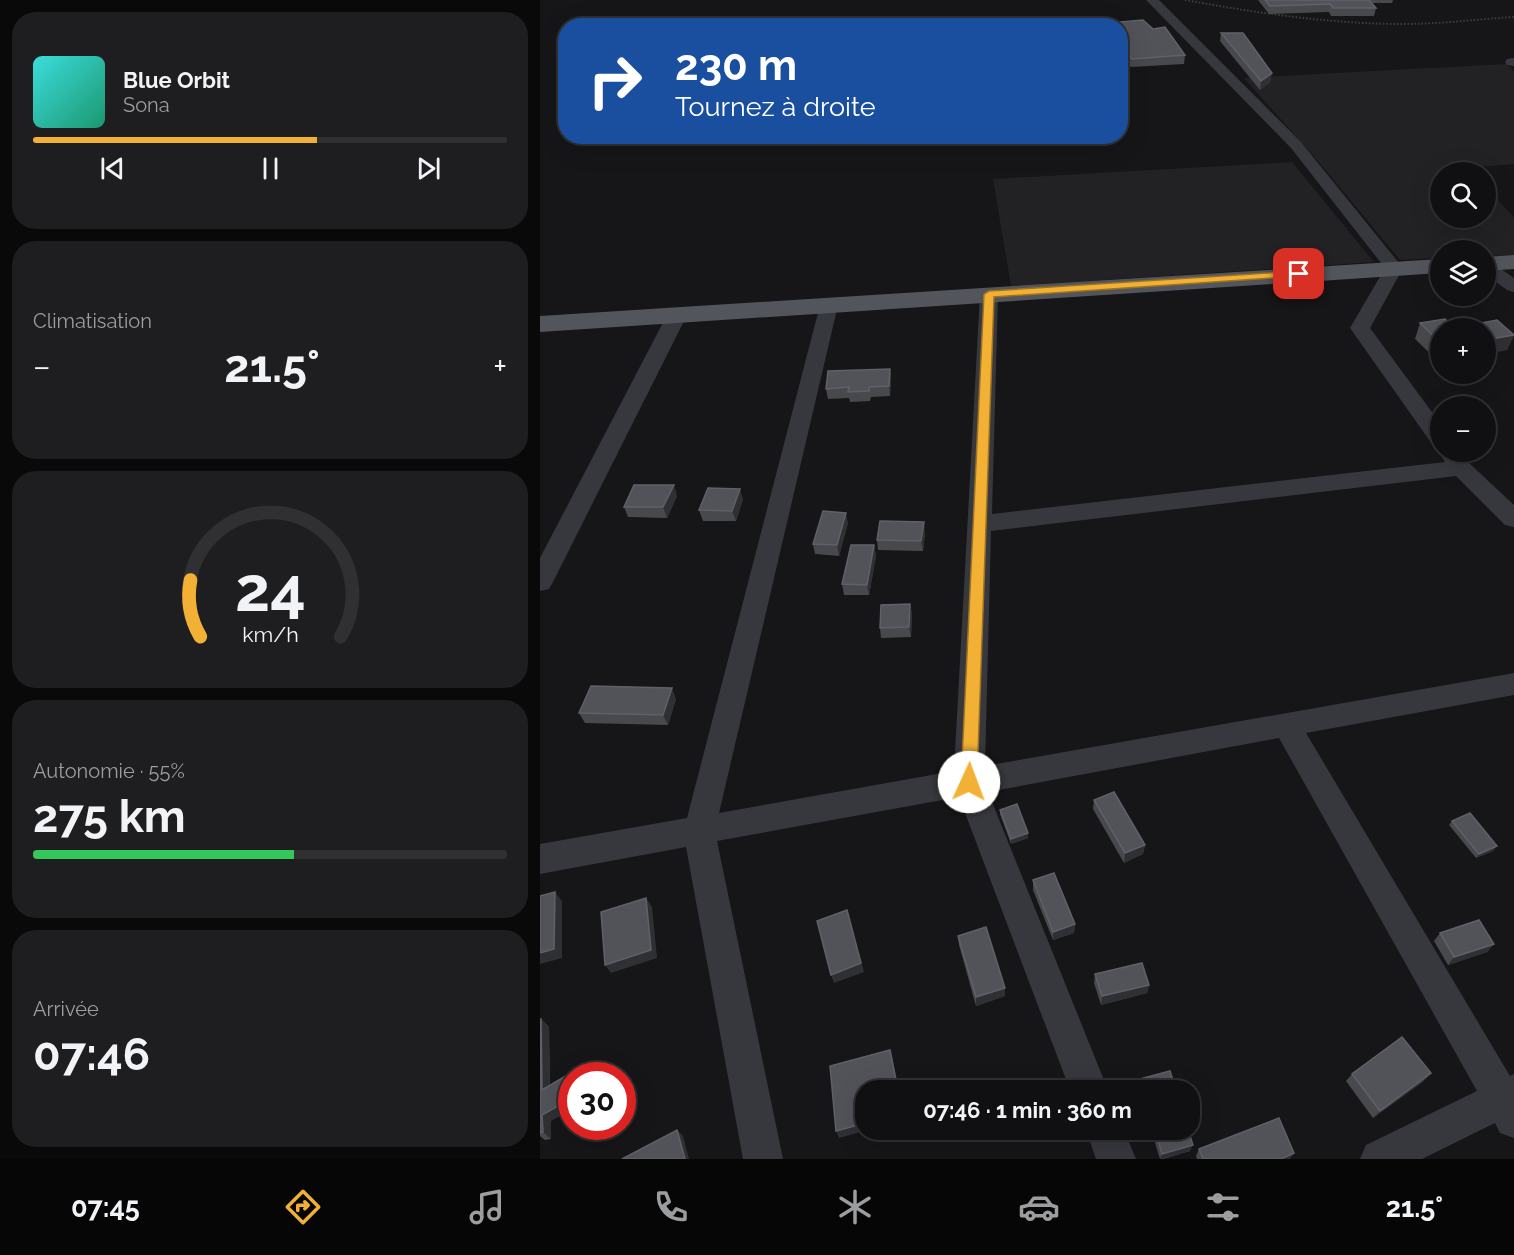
<!DOCTYPE html>
<html lang="fr">
<head>
<meta charset="utf-8">
<style>
	body { margin:0; font-family:Raleway,sans-serif; background:#1e1e20; color:#f1f3f6; height:100vh; display:flex; flex-direction:column; font-size:22px; white-space:nowrap }
	* { box-sizing:border-box; margin:0 }
	p { font-size:20px; color:#9c9d9f }
	.icon { flex:none; width:33px; height:33px; fill:none; stroke:currentColor; stroke-width:2; stroke-linecap:round; stroke-linejoin:round }
	.map { position:relative; flex:1; overflow:hidden }
	.drawer { display:flex; flex-direction:column; gap:12px; padding:12px; background:#09090a; width:540px }
	.drawer>* { flex:none }
	.guide { position:absolute; left:18px; top:18px; width:570px; height:126px; border-radius:24px; box-shadow:0 6px 24px #0002,0 0 0 2px #303032; background:#1a4fa0; color:#fff; overflow:hidden }
	.controls { position:absolute; left:890px; top:162px; display:grid; gap:12px }
	.controls a { display:grid; place-items:center; width:66px; height:66px; border-radius:50%; background:#101012; box-shadow:0 6px 24px #0002,0 0 0 2px #303032; font-size:30px }
	.speed { position:absolute; left:18px; top:1062px; display:flex; gap:12px; font-size:30px; font-weight:700; text-align:center }
	.speed>* { display:grid; place-content:center; width:78px; height:78px; border-radius:50%; background:#101012; box-shadow:0 6px 24px #0002,0 0 0 2px #303032; line-height:1 }
	.speed .limit { border:9px solid #d22; background:#fff; color:#111 }
	.pin { position:absolute; display:grid; place-items:center; width:51px; height:51px; color:#fff; margin:-26px; border-radius:12px; box-shadow:0 3px 9px #0006 }
	.me { position:absolute; width:66px; margin:-33px; rotate:2deg; stroke-linejoin:round; filter:drop-shadow(0 0 4px #0008) }
	.turn { display:flex; align-items:center; gap:21px; height:126px; padding:0 18px; font-size:27px }
	.turn .icon { width:78px; height:78px; stroke-width:2.5 }
	.turn b { display:block; font-size:42px; line-height:51px }
	.big { font-size:45px; font-weight:700; line-height:1.1 }
	.drawer .tile { flex:1; display:flex; flex-direction:column; justify-content:center; gap:9px; min-width:0; padding:0 21px; border-radius:24px; background:#1e1e20 }
	.drawer .dial { align-items:center; gap:0 }
	.dial svg { height:156px; overflow:visible; fill:none; stroke:#303032; stroke-width:7; stroke-linecap:round; text-anchor:middle }
	.dial text { fill:#f1f3f6; stroke:none }
	.song { display:flex; align-items:center; gap:18px }
	.cover { width:72px; height:72px; border-radius:9px; background:linear-gradient(135deg,hsl(180 70% 55%),hsl(160 70% 35%)) }
	.played { height:6px; border-radius:3px; background:linear-gradient(90deg,#f2b134 60%,#303032 60%) }
	.keys { display:flex; justify-content:space-around; direction:ltr }
	.heat { display:flex; justify-content:space-between; align-items:center; font-size:33px; direction:ltr }
	.charge { height:9px; border-radius:4px; background:linear-gradient(90deg,#34c759 55%,#303032 0) }
	.trip { position:absolute; left:315px; top:1080px; width:345px; height:60px; border-radius:24px; background:#101012; box-shadow:0 6px 24px #0002,0 0 0 2px #303032; font-weight:700; line-height:60px; text-align:center }
	.dock { display:flex; height:96px; justify-content:space-around; align-items:center; background:#060607; color:#9c9d9f }
	.dock .icon { width:42px; height:42px }
	.dock .selected { color:#f2b134 }
	.dock b { font-size:27px; color:#f1f3f6 }
	main { display:flex; flex:1; min-height:0 }
	.map>svg:first-child { display:block }
</style>
</head>
<body>
<main>
<section class="drawer">
<div class="tile">
<div class="song"><i class="cover"></i><div><b>Blue Orbit</b><p>Sona</p></div></div>
<div class="played"></div>
<div class="keys"><svg class="icon" aria-label="previous" viewBox="0 0 24 24"><path d="M18 5L8 12l10 7zM5 5v14"/></svg><svg class="icon" aria-label="pause" viewBox="0 0 24 24"><path d="M8 5v14M16 5v14"/></svg><svg class="icon" aria-label="next" viewBox="0 0 24 24"><path d="M6 5l10 7-10 7zM19 5v14"/></svg></div>
</div>
<div class="tile"><p>Climatisation</p>
<div class="heat"><a>−</a><b class="big">21.5°</b><a>+</a></div>
</div>
<div class="tile dial"><svg viewBox="0 0 100 80">
<path d="M14 69A42 42 0 1 1 86 69"/>
<path d="M14 69A42 42 0 0 1 9 40" stroke="#f2b134"/>
<text x="50" y="56" font-size="32" font-weight="700">24</text>
<text x="50" y="72" font-size="11">km/h</text>
</svg></div>
<div class="tile"><p>Autonomie · 55%</p><b class="big">275 km</b><div class="charge"></div></div>
<div class="tile"><p>Arrivée</p><b class="big">07:46</b></div>
</section>
<div class="map">
<svg width="974" height="1159" viewBox="0 0 974 1159">
	<rect width="100%" height="100%" fill="#161618"/>
	<g fill="#222225">
		<path d="M 966,64 L 974,71 L 974,164 L 928,168 L 931,172 L 900,172 L 900,218 L 945,218 L 945,187 L 974,217 L 974,255 L 945,256 L 945,250 L 900,250 L 900,258 L 860,260 L 778,161 L 704,78 Z"/>
		<path d="M 752,162 L 834,262 L 471,286 L 453,179 Z"/>
	</g>
	<g fill="none" stroke-linecap="round" stroke-linejoin="round">
		<path stroke="#3d3f44" stroke-width="2" stroke-dasharray="1.5 2" stroke-linecap="butt" d="M 645,0 C 717,13 790,24 864,24 C 901,24 937,19 974,17"/>
		<g fill="#37383d" fill-rule="evenodd">
			<path d="M 606,0 L 619,0 L 761,142 L 863,268 L 830,328 L 900,423 L 900,446 L 892,444 L 810,328 L 845,268 L 751,148 Z"/>
			<path d="M 974,58 L 974,66 L 967,65 L 965,62 L 967,59 Z"/>
			<path d="M 945,261 L 951,262 L 974,278 L 974,292 L 967,290 L 945,274 Z"/>
			<path d="M 449,288 L 456,290 L 458,294 L 452,514 L 905,462 L 900,454 L 901,452 L 921,452 L 929,463 L 974,505 L 974,527 L 965,525 L 916,476 L 451,531 L 445,766 L 974,673 L 974,695 L 766,733 L 970,1076 L 974,1074 L 974,1138 L 960,1133 L 955,1123 L 882,1159 L 820,1159 L 826,1145 L 937,1091 L 739,738 L 448,792 L 568,1090 L 530,1090 L 419,797 L 177,841 L 243,1159 L 203,1159 L 146,847 L 0,874 L 0,844 L 147,818 L 280,305 L 282,301 L 296,301 L 298,305 L 179,813 L 414,771 L 440,294 L 442,290 Z"/>
			<path d="M 137,309 L 144,311 L 147,315 L 13,582 L 9,589 L 0,591 L 0,558 L 127,315 L 130,311 Z"/>
			<path d="M 546,1130 L 584,1130 L 596,1159 L 556,1159 Z"/>
		</g>
		<g fill="#53555c" fill-rule="evenodd">
			<path d="M 974,255 L 974,269 L 945,271 L 945,257 Z"/>
			<path d="M 900,259 L 900,273 L 0,332 L 0,316 Z"/>
		</g>
	</g>
	<g fill="#47494d">
		<path d="M 718,0 L 853,0 L 852,3 L 832,3 L 836,8 L 834,16 L 791,16 L 789,12 L 729,14 Z"/>
		<path d="M 579,22 L 613,29 L 645,55 L 644,64 L 591,67 L 580,56 L 580,26 L 579,26 Z"/>
		<path d="M 681,33 L 732,73 L 730,82 L 720,90 L 680,41 Z"/>
		<path d="M 880,323 L 915,328 L 974,335 L 967,350 L 900,328 L 900,363 L 875,339 Z"/>
		<path d="M 350,369 L 351,379 L 350,396 L 331,397 L 330,401 L 310,402 L 309,398 L 288,399 L 286,389 Z"/>
		<path d="M 137,496 L 127,518 L 88,517 L 84,507 Z"/>
		<path d="M 203,499 L 196,521 L 163,521 L 159,510 Z"/>
		<path d="M 308,523 L 299,556 L 275,554 L 273,544 Z"/>
		<path d="M 385,533 L 383,551 L 338,550 L 337,540 Z"/>
		<path d="M 334,545 L 336,556 L 329,595 L 304,595 L 302,584 Z"/>
		<path d="M 370,604 L 372,615 L 371,637 L 341,638 L 340,628 Z"/>
		<path d="M 136,699 L 128,725 L 45,723 L 39,713 Z"/>
		<path d="M 554,800 L 605,845 L 603,854 L 584,863 L 553,809 Z"/>
		<path d="M 460,810 L 488,838 L 471,844 L 460,814 Z"/>
		<path d="M 912,821 L 957,846 L 953,851 L 936,858 L 909,825 Z"/>
		<path d="M 493,880 L 535,924 L 534,933 L 513,940 L 493,890 Z"/>
		<path d="M 900,933 L 954,944 L 947,952 L 908,965 L 894,941 Z"/>
		<path d="M 418,936 L 465,996 L 436,1006 L 419,945 Z"/>
		<path d="M 555,974 L 609,985 L 607,993 L 561,1005 L 554,983 Z"/>
		<path d="M 0,1019 L 1,1019 L 9,1027 L 10,1085 L 39,1068 L 47,1076 L 32,1076 L 11,1121 L 11,1139 L 5,1140 L 0,1136 Z"/>
		<path d="M 812,1074 L 884,1081 L 833,1118 L 806,1081 Z"/>
		<path d="M 600,1079 L 636,1090 L 600,1090 L 598,1086 Z"/>
		<path d="M 611,1130 L 648,1130 L 650,1151 L 623,1159 L 620,1159 Z"/>
		<path d="M 659,1149 L 750,1159 L 657,1159 L 656,1156 Z"/>
	</g>
	<g fill="#2f3033">
		<path d="M 732,73 L 730,82 L 720,90 L 721,81 Z"/>
		<path d="M 974,335 L 967,350 L 945,355 L 945,340 Z"/>
		<path d="M 350,369 L 351,379 L 350,396 L 349,386 Z"/>
		<path d="M 134,485 L 137,496 L 127,518 L 123,507 Z"/>
		<path d="M 200,489 L 203,499 L 196,521 L 192,511 Z"/>
		<path d="M 306,513 L 308,523 L 299,556 L 297,545 Z"/>
		<path d="M 384,522 L 385,533 L 383,551 L 381,541 Z"/>
		<path d="M 334,545 L 336,556 L 329,595 L 327,585 Z"/>
		<path d="M 370,604 L 372,615 L 371,637 L 369,627 Z"/>
		<path d="M 132,688 L 136,699 L 128,725 L 123,715 Z"/>
		<path d="M 488,833 L 488,838 L 471,844 L 471,839 Z"/>
		<path d="M 605,845 L 603,854 L 584,863 L 585,853 Z"/>
		<path d="M 957,846 L 953,851 L 936,858 L 939,854 Z"/>
		<path d="M 15,892 L 22,901 L 22,958 L 0,964 L 0,953 Z"/>
		<path d="M 106,898 L 112,907 L 117,958 L 71,973 L 65,965 Z"/>
		<path d="M 307,910 L 324,972 L 294,983 L 291,975 Z"/>
		<path d="M 535,924 L 534,933 L 513,940 L 513,932 Z"/>
		<path d="M 954,944 L 947,952 L 908,965 L 914,957 Z"/>
		<path d="M 609,985 L 607,993 L 561,1005 L 562,996 Z"/>
		<path d="M 465,988 L 465,996 L 436,1006 L 436,997 Z"/>
		<path d="M 1,1019 L 9,1027 L 10,1097 L 2,1090 Z"/>
		<path d="M 350,1050 L 352,1057 L 359,1090 L 358,1090 Z"/>
		<path d="M 39,1068 L 47,1075 L 42,1076 Z"/>
		<path d="M 891,1073 L 884,1081 L 833,1118 L 840,1111 Z"/>
		<path d="M 32,1098 L 32,1109 L 11,1121 L 11,1139 L 3,1132 L 2,1115 Z"/>
		<path d="M 326,1123 L 326,1130 L 328,1130 L 299,1138 L 296,1131 Z"/>
		<path d="M 137,1130 L 143,1136 L 149,1159 L 145,1159 Z"/>
		<path d="M 653,1145 L 650,1151 L 620,1159 L 622,1154 Z"/>
		<path d="M 754,1153 L 750,1159 L 741,1159 Z"/>
	</g>
	<g fill="#525359" stroke="#5f6168" stroke-width="1.5">
		<path d="M 725,0 L 829,0 L 836,8 L 793,8 L 790,4 L 730,6 Z"/>
		<path d="M 603,20 L 613,29 L 625,27 L 645,55 L 592,59 L 580,47 L 580,31 L 587,31 L 579,22 Z"/>
		<path d="M 681,33 L 703,33 L 732,73 L 721,81 Z"/>
		<path d="M 905,319 L 915,328 L 957,320 L 974,335 L 945,340 L 945,328 L 900,328 L 900,342 L 880,323 Z"/>
		<path d="M 350,369 L 349,386 L 329,387 L 329,391 L 308,392 L 309,387 L 286,389 L 288,371 Z"/>
		<path d="M 94,485 L 134,485 L 123,507 L 84,507 Z"/>
		<path d="M 168,488 L 200,489 L 192,511 L 159,510 Z"/>
		<path d="M 283,511 L 306,513 L 297,545 L 273,544 Z"/>
		<path d="M 340,521 L 384,522 L 381,541 L 337,540 Z"/>
		<path d="M 311,545 L 334,545 L 327,585 L 302,584 Z"/>
		<path d="M 370,604 L 369,627 L 340,628 L 341,605 Z"/>
		<path d="M 51,686 L 132,688 L 123,715 L 39,713 Z"/>
		<path d="M 574,792 L 605,845 L 585,853 L 554,800 Z"/>
		<path d="M 477,804 L 488,833 L 471,839 L 460,810 Z"/>
		<path d="M 930,813 L 957,846 L 939,854 L 912,821 Z"/>
		<path d="M 514,873 L 535,924 L 513,932 L 493,880 Z"/>
		<path d="M 15,892 L 14,949 L 0,953 L 0,896 Z"/>
		<path d="M 106,898 L 111,950 L 65,965 L 61,912 Z"/>
		<path d="M 307,910 L 321,963 L 291,975 L 277,921 Z"/>
		<path d="M 939,920 L 954,944 L 914,957 L 900,933 Z"/>
		<path d="M 446,927 L 465,988 L 436,997 L 418,936 Z"/>
		<path d="M 602,963 L 609,985 L 562,996 L 555,974 Z"/>
		<path d="M 0,1019 L 1,1019 L 2,1090 L 39,1068 L 42,1076 L 32,1076 L 32,1098 L 2,1115 L 3,1132 L 0,1133 Z"/>
		<path d="M 862,1037 L 891,1073 L 840,1111 L 812,1074 Z"/>
		<path d="M 350,1050 L 358,1090 L 326,1090 L 326,1123 L 296,1131 L 290,1066 Z"/>
		<path d="M 630,1071 L 636,1090 L 604,1090 L 600,1079 Z"/>
		<path d="M 739,1118 L 754,1153 L 741,1159 L 663,1159 L 659,1149 Z"/>
		<path d="M 137,1130 L 145,1159 L 82,1159 Z"/>
		<path d="M 615,1130 L 648,1130 L 653,1145 L 622,1154 Z"/>
	</g>
	<path fill="#f2b134" stroke="#9d7322" stroke-width="1.5" d="M 759,271 L 762,272 L 762,276 L 454,297 L 437,782 L 435,787 L 429,789 L 424,787 L 421,782 L 444,294 L 449,291 Z"/>
</svg>
<div class="controls">
<a><svg class="icon" aria-label="search" viewBox="0 0 24 24"><circle cx="10" cy="10" r="6"/><path d="M15 15l6 6"/></svg></a>
<a><svg class="icon" aria-label="layers" viewBox="0 0 24 24"><path d="M12 4l9 5-9 5-9-5zM3 14l9 5 9-5"/></svg></a>
<a>+</a>
<a>−</a>
</div>
<div class="speed"><div class="limit">30</div></div>
<div class="pin" style="left:759px;top:274px;background:#d93025"><svg class="icon" aria-label="arrive" viewBox="0 0 24 24"><path d="M6 21V4h12l-3 4 3 4H6"/></svg></div>
<svg class="me" style="left:429px;top:782px" viewBox="-20 -20 40 40"><circle r="19" fill="#fff"/><path d="M0-13L10 11 0 6-10 11z" fill="#f2b134"/></svg>
<div class="trip">07:46 · 1 min · 360 m</div>
<div class="guide">
<div class="turn"><svg class="icon" aria-label="right" viewBox="0 0 24 24"><path d="M7 20v-9h11M14 6l5 5-5 5"/></svg><div><b>230 m</b>Tournez à droite</div></div>
</div>
</div>
</main>
<nav class="dock">
<b>07:45</b>
<svg class="icon selected" aria-label="directions" viewBox="0 0 24 24"><path d="M12 3l9 9-9 9-9-9zM9 14v-3h6M13 9l2 2-2 2"/></svg>
<svg class="icon" aria-label="music" viewBox="0 0 24 24"><path d="M9 18V5l10-2v13"/><circle cx="6" cy="18" r="3"/><circle cx="16" cy="16" r="3"/></svg>
<svg class="icon" aria-label="phone" viewBox="0 0 24 24"><path d="M5 4h4l2 5-3 2q2 4 5 5l2-3 5 2v4C11 20 4 13 5 4z"/></svg>
<svg class="icon" aria-label="climate" viewBox="0 0 24 24"><path d="M12 3v18M4 7l16 10M4 17L20 7"/></svg>
<svg class="icon" aria-label="car" viewBox="0 0 24 24"><path d="M5 17H2v-5l4-1 3-4h7l3 4 3 1v5h-3M9 17h6M6 11h13"/><circle cx="7" cy="17" r="2"/><circle cx="17" cy="17" r="2"/></svg>
<svg class="icon" aria-label="filters" viewBox="0 0 24 24"><path d="M4 7h16M4 17h16"/><circle cx="9" cy="7" r="2"/><circle cx="15" cy="17" r="2"/></svg>
<b>21.5°</b>
</nav>
</body>
</html>
